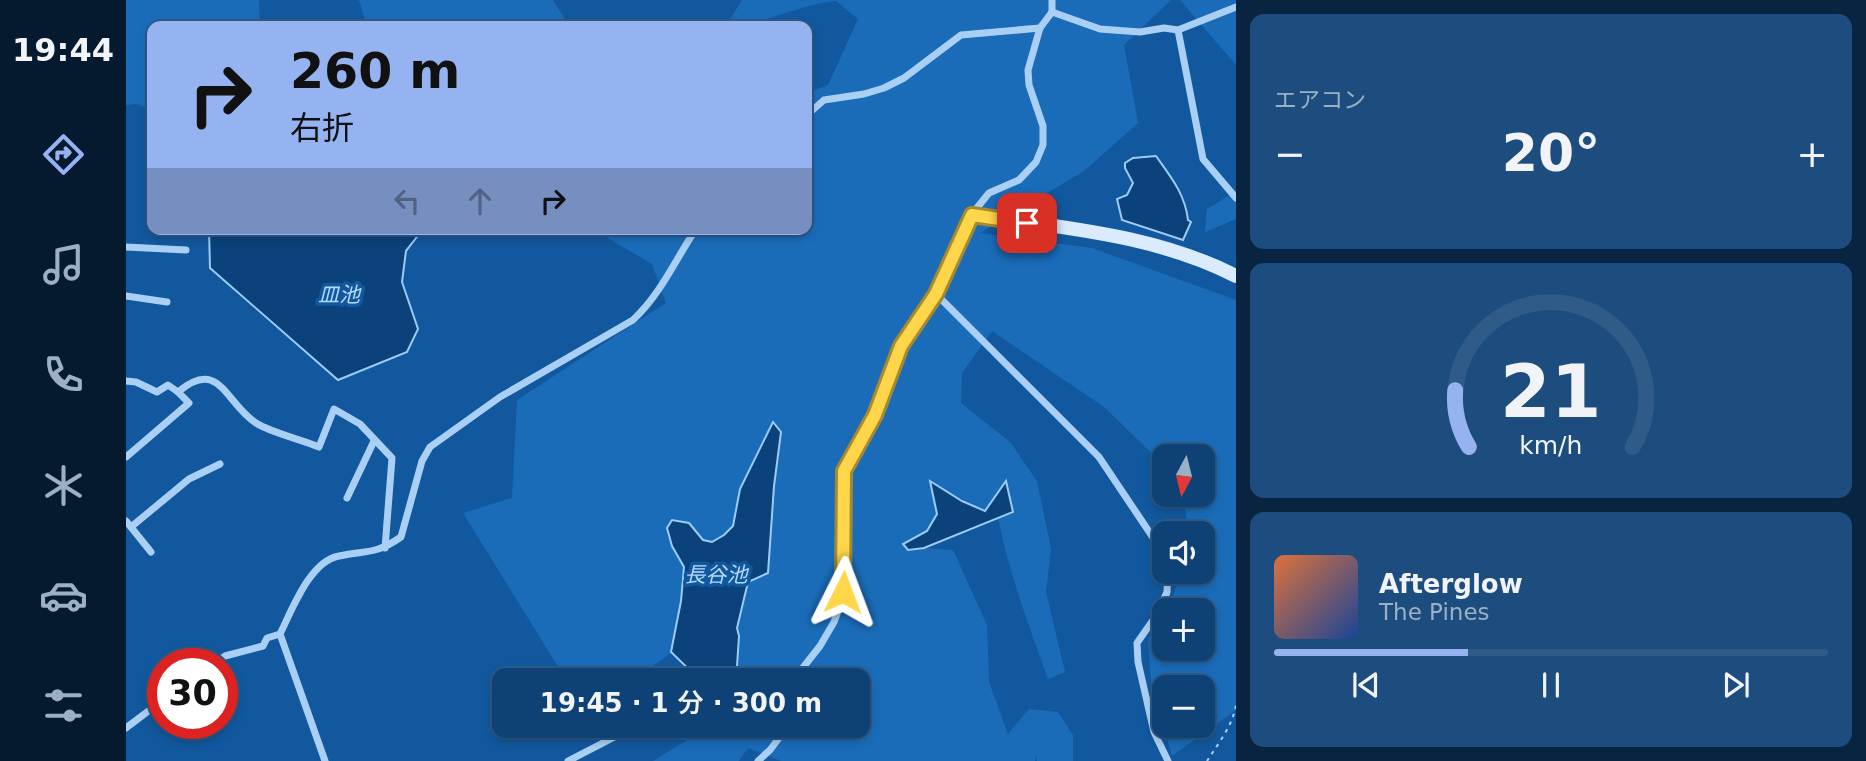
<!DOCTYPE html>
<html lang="ja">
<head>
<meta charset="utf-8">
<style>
	body { margin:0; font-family:"DejaVu Sans","Noto Sans JP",sans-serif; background:#1c4d7e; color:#f1f3f6; height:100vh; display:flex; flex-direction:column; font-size:26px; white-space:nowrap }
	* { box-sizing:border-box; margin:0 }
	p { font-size:23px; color:#9bb0c5 }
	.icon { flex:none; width:38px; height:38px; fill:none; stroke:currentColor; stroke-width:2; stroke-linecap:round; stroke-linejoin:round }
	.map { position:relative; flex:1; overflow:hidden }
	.sheet { display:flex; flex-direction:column; gap:14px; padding:14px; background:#082441; width:630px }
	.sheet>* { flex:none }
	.guide { position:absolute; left:21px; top:21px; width:665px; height:214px; border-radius:14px; box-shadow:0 4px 10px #0003,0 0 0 2px #2e5b88; background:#95b2f1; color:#111; overflow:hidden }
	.needle { width:46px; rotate:187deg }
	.controls { position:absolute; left:1026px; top:444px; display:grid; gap:14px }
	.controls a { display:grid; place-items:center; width:63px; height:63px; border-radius:14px; background:#0e4276; box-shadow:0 4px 10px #0003,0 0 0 2px #2e5b88; font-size:35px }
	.speed { position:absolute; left:21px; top:648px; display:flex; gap:14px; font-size:35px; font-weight:700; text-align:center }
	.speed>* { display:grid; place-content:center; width:91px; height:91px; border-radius:50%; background:#0e4276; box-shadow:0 4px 10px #0003,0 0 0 2px #2e5b88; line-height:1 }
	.speed .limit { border:10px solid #d22; background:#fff; color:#111 }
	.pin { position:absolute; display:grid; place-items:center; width:60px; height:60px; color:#fff; margin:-30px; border-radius:14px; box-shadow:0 4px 10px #0006 }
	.me { position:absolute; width:77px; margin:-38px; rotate:3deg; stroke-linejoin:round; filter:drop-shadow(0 0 5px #0008) }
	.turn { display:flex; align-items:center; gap:24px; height:147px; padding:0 28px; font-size:32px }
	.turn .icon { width:91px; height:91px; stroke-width:2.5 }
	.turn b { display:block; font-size:49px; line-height:60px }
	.lanes { display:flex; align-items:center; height:66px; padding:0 28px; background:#0003; justify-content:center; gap:35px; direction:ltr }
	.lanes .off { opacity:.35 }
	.big { font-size:52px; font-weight:600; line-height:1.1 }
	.sheet .widget { flex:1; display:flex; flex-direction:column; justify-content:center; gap:10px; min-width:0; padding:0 24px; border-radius:14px; background:#1c4d7e }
	.sheet .dial { align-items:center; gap:0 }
	.dial svg { height:182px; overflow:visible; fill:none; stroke:#2e5b88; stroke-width:7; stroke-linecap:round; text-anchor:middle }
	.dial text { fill:#f1f3f6; stroke:none }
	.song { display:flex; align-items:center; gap:21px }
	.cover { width:84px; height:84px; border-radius:10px; background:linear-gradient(135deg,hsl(20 70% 55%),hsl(220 70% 35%)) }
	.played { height:7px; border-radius:4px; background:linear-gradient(90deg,#95b2f1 35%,#2e5b88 35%) }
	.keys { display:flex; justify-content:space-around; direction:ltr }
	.heat { display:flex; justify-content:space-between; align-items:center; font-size:38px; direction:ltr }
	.trip { position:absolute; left:366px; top:668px; width:378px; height:70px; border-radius:14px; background:#0e4276; box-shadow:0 4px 10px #0003,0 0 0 2px #2e5b88; font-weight:600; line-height:70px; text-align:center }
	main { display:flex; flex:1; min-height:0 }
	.tabs { display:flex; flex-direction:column; width:126px; justify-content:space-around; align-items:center; background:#061a2f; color:#9bb0c5 }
	.tabs .icon { width:49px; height:49px }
	.tabs .active { color:#95b2f1 }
	.tabs b { font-size:32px; color:#f1f3f6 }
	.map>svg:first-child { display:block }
</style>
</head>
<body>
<main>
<nav class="tabs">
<b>19:44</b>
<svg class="icon active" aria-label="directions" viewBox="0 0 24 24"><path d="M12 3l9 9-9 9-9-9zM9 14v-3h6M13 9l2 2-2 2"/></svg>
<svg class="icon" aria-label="music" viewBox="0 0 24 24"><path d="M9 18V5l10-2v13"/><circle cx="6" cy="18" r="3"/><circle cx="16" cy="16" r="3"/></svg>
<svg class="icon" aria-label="phone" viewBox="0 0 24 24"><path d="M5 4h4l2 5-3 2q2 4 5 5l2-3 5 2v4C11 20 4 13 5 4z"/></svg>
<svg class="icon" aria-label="climate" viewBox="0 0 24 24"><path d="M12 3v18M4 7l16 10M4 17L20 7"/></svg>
<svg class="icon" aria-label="car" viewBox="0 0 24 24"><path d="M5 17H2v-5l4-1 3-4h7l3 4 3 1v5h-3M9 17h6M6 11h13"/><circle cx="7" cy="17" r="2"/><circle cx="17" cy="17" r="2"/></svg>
<svg class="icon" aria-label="filters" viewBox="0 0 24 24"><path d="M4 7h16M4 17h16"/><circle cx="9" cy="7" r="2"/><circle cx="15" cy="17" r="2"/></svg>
</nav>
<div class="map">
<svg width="1110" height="761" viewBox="0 0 1110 761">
	<rect width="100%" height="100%" fill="#12589e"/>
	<g fill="#1a6cb9" fill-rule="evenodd">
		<path d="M 0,0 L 133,0 L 134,26 L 26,26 L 26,110 L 11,104 L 0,105 Z"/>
		<path d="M 233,0 L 427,0 L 443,26 L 241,26 Z"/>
		<path d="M 616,0 L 1045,0 L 998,45 L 1012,123 L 958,171 L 854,233 L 966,248 L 1110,300 L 1110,710 L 1046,756 L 1025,682 L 1022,639 L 1038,617 L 1038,649 L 1076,649 L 1076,611 L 1042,611 L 1055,572 L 1076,572 L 1076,534 L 1063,534 L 1057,495 L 1076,495 L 1076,457 L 1038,457 L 1038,465 L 978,407 L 866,331 L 836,373 L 835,403 L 884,442 L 911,481 L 925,549 L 920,592 L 939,672 L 922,679 C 903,626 883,573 872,518 L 887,512 L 880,482 L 873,489 L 860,512 L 805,482 L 811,513 L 801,531 L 782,550 L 798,548 L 827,550 L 861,625 L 863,682 L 882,734 L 903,709 L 932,712 L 947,735 L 947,761 L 911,761 L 911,755 L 909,761 L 655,761 L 622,748 L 613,761 L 527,761 L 584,726 L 732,726 L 732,681 L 575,681 L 545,653 L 506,681 L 441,681 L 337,513 L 386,498 L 391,400 L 540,303 L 526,264 L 466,229 L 681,229 L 681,93 L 702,85 L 732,19 L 710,1 C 672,4 638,26 600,26 ZM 1038,688 L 1076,688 L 1076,726 L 1038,726 Z"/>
		<path d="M 1054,0 L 1110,0 L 1110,65 Z"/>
		<path d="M 1110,191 L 1110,219 L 1079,232 L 1081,209 Z"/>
	</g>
	<g fill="#0b427b" stroke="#9bccf7" stroke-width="2">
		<path d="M 1030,156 C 1045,177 1059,194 1062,220 L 1065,222 L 1057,240 L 996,220 L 991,199 L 1001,195 L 1007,183 L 999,168 L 999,163 L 1007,158 Z"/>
		<path d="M 83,229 L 297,229 L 280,251 L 276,282 L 292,329 L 281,352 L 212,380 L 84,268 Z"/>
		<path d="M 647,422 L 655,432 L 648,486 L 642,573 L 622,582 L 611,628 L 613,636 L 610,681 L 575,681 L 545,652 L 555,601 L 558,567 L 546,546 L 541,528 L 546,520 L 563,523 L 577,540 L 586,542 L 598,535 L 607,526 L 614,489 Z"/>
		<path d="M 804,481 L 836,501 L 859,511 L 880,481 L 887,512 L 798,548 L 782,550 L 777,544 L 801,531 L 811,514 Z"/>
	</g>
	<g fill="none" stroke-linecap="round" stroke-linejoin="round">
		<path stroke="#a9d0f4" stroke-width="2" stroke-dasharray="3.5 5" stroke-linecap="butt" d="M 1081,761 C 1092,744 1107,725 1110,705"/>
		<g stroke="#a9d0f4" stroke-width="7">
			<path d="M 926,12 L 974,29 L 1014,32 L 1038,28 L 1052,30 L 1110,7"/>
			<path d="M 1052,30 L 1077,159 L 1110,198"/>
			<path d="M 681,115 L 698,100 L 738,94 L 758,88 L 778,78 L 835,35 L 914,28"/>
			<path d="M 0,247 L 60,250"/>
			<path d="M 810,294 L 973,457 L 1038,554"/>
			<path d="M 0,296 L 41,302"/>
			<path d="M 0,381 L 10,382 L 31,392 L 42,385 L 52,392 C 94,357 99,403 130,423 C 146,433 174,439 193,447 L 208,409 L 234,424 L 266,458 L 259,548"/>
			<path d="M 0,457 L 63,403 L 52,392"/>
			<path d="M 221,498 L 248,441"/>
			<path d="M 0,521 L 25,552"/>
			<path d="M 5,527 L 63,479 L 94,464"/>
			<path d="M 1042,572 L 1041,592 L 1032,613 L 1011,643 L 1012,662 L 1028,732 L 1042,761"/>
			<path d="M 154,634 L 199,761"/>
			<path d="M 89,663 L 99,656 L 137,646 L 141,638 L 154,634 C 166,610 184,561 213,556 C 241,550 249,555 275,537 L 296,461 L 304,447 L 374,397 L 507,320 C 535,294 549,260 570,229"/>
			<path d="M 673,681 L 672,674 L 694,646 L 708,622 L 714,606 L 717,592 L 719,552 L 718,471 L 749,415 L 775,346 L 810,294 L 846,214 L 863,193 L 893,180 L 910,162 L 917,145 L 917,126 L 903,85 L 902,70 L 914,28 L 926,12 L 926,0"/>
			<path d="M 0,728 L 37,700"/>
			<path d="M 442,761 L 500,731"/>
			<path d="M 632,761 L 644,750 L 662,726"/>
		</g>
		<path stroke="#d9ebfd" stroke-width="14" d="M 846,214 C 936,228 1028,234 1110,276"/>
	</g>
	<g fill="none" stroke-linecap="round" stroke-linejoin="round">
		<g stroke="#a68a30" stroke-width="18">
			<path id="route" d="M 717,592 L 718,471 L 749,415 L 775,346 L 810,294 L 846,215 L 901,223"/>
		</g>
		<use href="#route" stroke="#ffd54a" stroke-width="12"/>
	</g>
	<g text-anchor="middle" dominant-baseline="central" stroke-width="7" stroke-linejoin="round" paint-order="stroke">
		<g font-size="21" font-style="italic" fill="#b6dafb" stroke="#12589e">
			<text x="213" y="295">皿池</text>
			<text x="590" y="575">長谷池</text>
		</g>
	</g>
</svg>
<div class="controls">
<a><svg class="needle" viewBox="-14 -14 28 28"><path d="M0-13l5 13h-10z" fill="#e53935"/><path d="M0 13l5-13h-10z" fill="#9bb0c5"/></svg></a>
<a><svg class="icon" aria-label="sound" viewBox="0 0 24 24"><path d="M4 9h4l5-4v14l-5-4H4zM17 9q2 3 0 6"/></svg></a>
<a>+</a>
<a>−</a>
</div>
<div class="speed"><div class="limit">30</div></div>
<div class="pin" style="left:901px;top:223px;background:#d93025"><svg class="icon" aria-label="arrive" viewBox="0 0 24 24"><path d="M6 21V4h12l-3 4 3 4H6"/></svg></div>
<svg class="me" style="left:717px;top:592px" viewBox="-20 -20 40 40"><path d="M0-17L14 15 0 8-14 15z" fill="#ffd54a" stroke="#fff" stroke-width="4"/></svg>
<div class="trip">19:45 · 1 分 · 300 m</div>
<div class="guide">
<div class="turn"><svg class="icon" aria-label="right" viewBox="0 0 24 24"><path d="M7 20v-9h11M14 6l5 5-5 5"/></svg><div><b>260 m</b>右折</div></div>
<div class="lanes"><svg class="icon off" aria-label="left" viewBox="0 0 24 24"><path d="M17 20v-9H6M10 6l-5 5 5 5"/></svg><svg class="icon off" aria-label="ahead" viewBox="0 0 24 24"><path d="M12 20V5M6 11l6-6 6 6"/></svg><svg class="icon" aria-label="right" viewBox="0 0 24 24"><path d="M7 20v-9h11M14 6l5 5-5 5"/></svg></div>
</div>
</div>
<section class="sheet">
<div class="widget"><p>エアコン</p>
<div class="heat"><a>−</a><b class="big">20°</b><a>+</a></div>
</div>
<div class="widget dial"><svg viewBox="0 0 100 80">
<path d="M14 69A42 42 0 1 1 86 69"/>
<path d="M14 69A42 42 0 0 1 8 44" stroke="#95b2f1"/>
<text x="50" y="56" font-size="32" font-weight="700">21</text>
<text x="50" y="72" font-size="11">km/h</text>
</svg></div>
<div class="widget">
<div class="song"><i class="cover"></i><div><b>Afterglow</b><p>The Pines</p></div></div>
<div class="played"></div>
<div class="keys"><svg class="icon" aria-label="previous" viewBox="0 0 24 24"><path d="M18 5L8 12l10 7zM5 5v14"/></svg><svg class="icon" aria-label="pause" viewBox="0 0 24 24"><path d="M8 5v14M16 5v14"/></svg><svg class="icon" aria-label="next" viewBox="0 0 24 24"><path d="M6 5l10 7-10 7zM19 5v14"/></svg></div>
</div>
</section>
</main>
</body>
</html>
